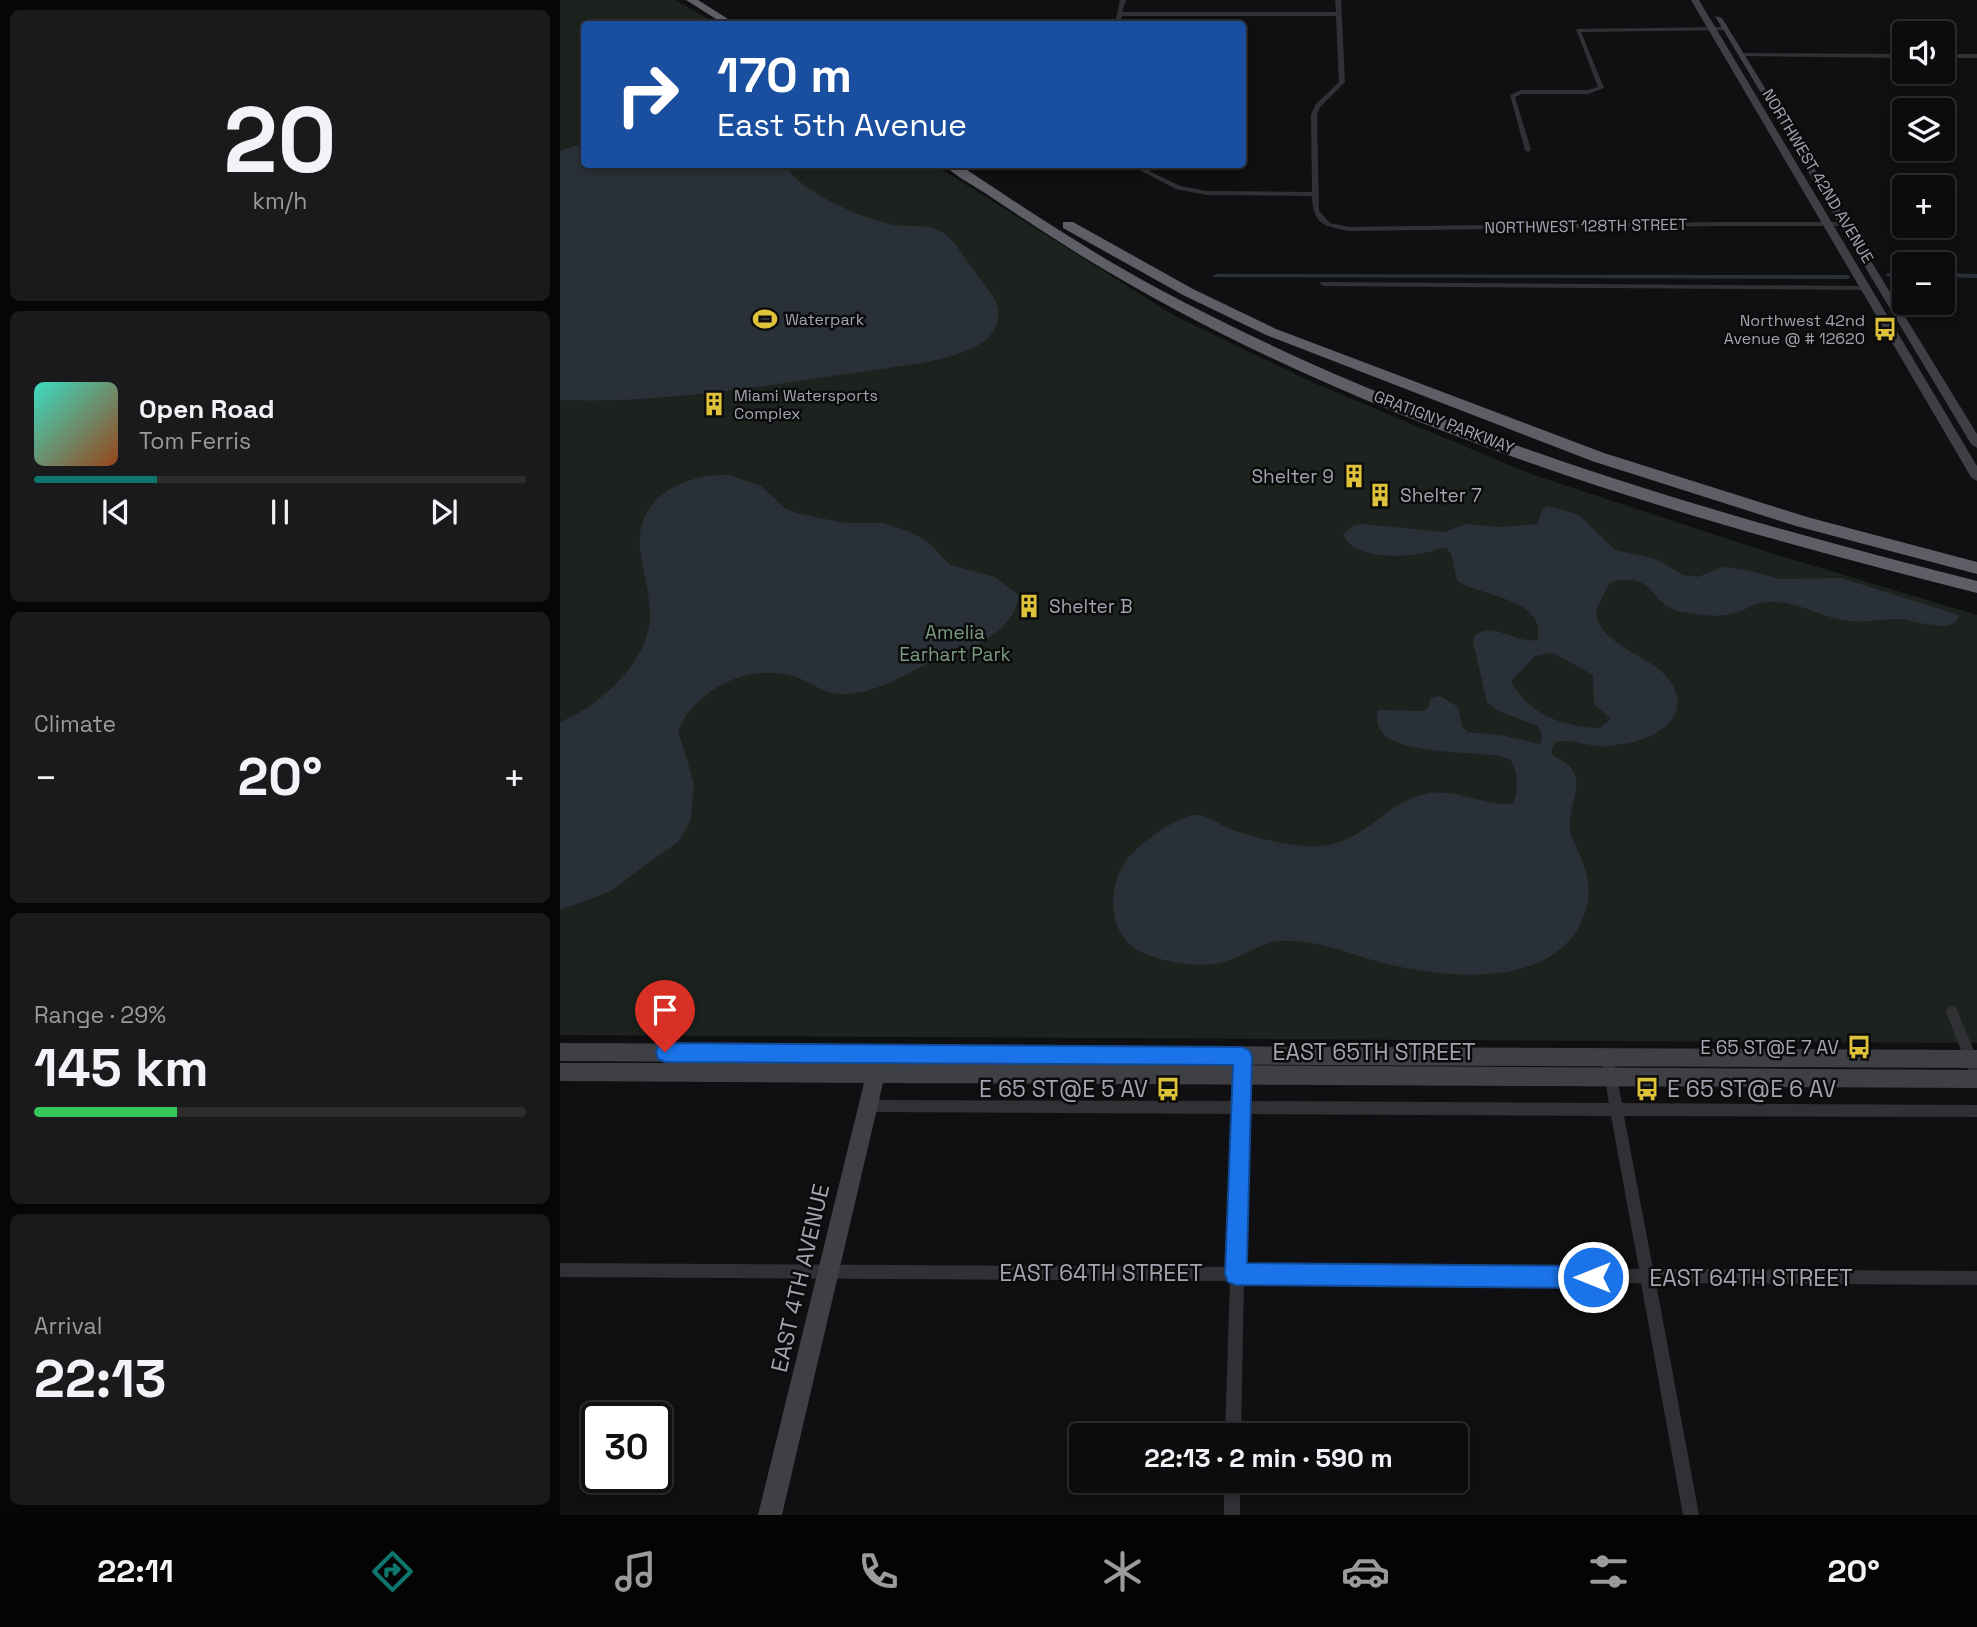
<!DOCTYPE html>
<html lang="en">
<head>
<meta charset="utf-8">
<style>
	body { margin:0; font-family:"Space Grotesk",sans-serif; background:#1a191b; color:#f1f3f6; height:100vh; display:flex; flex-direction:column; font-size:26px; white-space:nowrap }
	* { box-sizing:border-box; margin:0 }
	p { font-size:23px; color:#9a9b9d }
	.icon { flex:none; width:38px; height:38px; fill:none; stroke:currentColor; stroke-width:2; stroke-linecap:round; stroke-linejoin:round }
	.map { position:relative; flex:1; overflow:hidden }
	.sheet { display:flex; flex-direction:column; gap:10px; padding:10px; background:#070607; width:560px }
	.sheet>* { flex:none }
	.top-card { position:absolute; left:21px; top:21px; width:665px; height:147px; border-radius:7px; box-shadow:0 4px 10px #0003,0 0 0 2px #2c2b2e; background:#1a4fa0; color:#fff; overflow:hidden }
	.buttons { position:absolute; left:1332px; top:21px; display:grid; gap:14px }
	.buttons a { display:grid; place-items:center; width:63px; height:63px; border-radius:7px; background:#0c0b0d; box-shadow:0 4px 10px #0003,0 0 0 2px #2c2b2e; font-size:35px }
	.speed { position:absolute; left:21px; top:1402px; display:flex; gap:14px; font-size:35px; font-weight:700; text-align:center }
	.speed>* { display:grid; place-content:center; width:91px; height:91px; border-radius:50%; background:#0c0b0d; box-shadow:0 4px 10px #0003,0 0 0 2px #2c2b2e; line-height:1 }
	.speed .limit { border:4px solid #111; border-radius:10px; background:#fff; color:#111 }
	.pin { position:absolute; display:grid; place-items:center; width:60px; height:60px; color:#fff; margin:-72px -30px; border-radius:50% 50% 50% 0; rotate:-45deg; box-shadow:0 0 7px #0007 }
	.pin .icon { rotate:45deg }
	.me { position:absolute; width:77px; margin:-38px; rotate:270deg; stroke-linejoin:round; filter:drop-shadow(0 0 5px #0008) }
	.turn { display:flex; align-items:center; gap:24px; height:147px; padding:0 21px; font-size:32px }
	.turn .icon { width:91px; height:91px; stroke-width:2.5 }
	.turn b { display:block; font-size:49px; line-height:60px }
	.big { font-size:52px; font-weight:700; line-height:1.1 }
	.sheet .card { flex:1; display:flex; flex-direction:column; justify-content:center; gap:10px; min-width:0; padding:0 24px; border-radius:10px; background:#1a191b }
	.sheet .dial { align-items:center; gap:0 }
	.dial b { font-size:91px; line-height:1 }
	.song { display:flex; align-items:center; gap:21px }
	.cover { width:84px; height:84px; border-radius:10px; background:linear-gradient(135deg,hsl(170 70% 55%),hsl(20 70% 35%)) }
	.played { height:7px; border-radius:4px; background:linear-gradient(90deg,#0f766e 25%,#2c2b2e 25%) }
	.keys { display:flex; justify-content:space-around; direction:ltr }
	.heat { display:flex; justify-content:space-between; align-items:center; font-size:38px; direction:ltr }
	.charge { height:10px; border-radius:5px; background:linear-gradient(90deg,#34c759 29%,#2c2b2e 0) }
	.trip { position:absolute; left:509px; top:1423px; width:399px; height:70px; border-radius:7px; background:#0c0b0d; box-shadow:0 4px 10px #0003,0 0 0 2px #2c2b2e; font-weight:700; line-height:70px; text-align:center }
	.tab-bar { display:flex; height:112px; justify-content:space-around; align-items:center; background:#050405; color:#9a9b9d }
	.tab-bar .icon { width:49px; height:49px }
	.tab-bar .current { color:#0f766e }
	.tab-bar b { font-size:32px; color:#f1f3f6 }
	main { display:flex; flex:1; min-height:0 }
	.map>svg:first-child { display:block }
</style>
</head>
<body>
<main>
<section class="sheet">
<div class="card dial"><b>20</b><p>km/h</p></div>
<div class="card">
<div class="song"><i class="cover"></i><div><b>Open Road</b><p>Tom Ferris</p></div></div>
<div class="played"></div>
<div class="keys"><svg class="icon" aria-label="previous" viewBox="0 0 24 24"><path d="M18 5L8 12l10 7zM5 5v14"/></svg><svg class="icon" aria-label="pause" viewBox="0 0 24 24"><path d="M8 5v14M16 5v14"/></svg><svg class="icon" aria-label="next" viewBox="0 0 24 24"><path d="M6 5l10 7-10 7zM19 5v14"/></svg></div>
</div>
<div class="card"><p>Climate</p>
<div class="heat"><a>−</a><b class="big">20°</b><a>+</a></div>
</div>
<div class="card"><p>Range · 29%</p><b class="big">145 km</b><div class="charge"></div></div>
<div class="card"><p>Arrival</p><b class="big">22:13</b></div>
</section>
<div class="map">
<svg width="1417" height="1515" viewBox="0 0 1417 1515">
	<rect width="100%" height="100%" fill="#100f11"/>
	<path fill="#1c231e" d="M 0,0 L 115,0 L 158,24 L 24,24 L 24,164 L 375,165 L 615,316 L 754,383 L 971,474 L 1198,549 L 1417,615 L 1417,1043 L 0,1035 Z"/>
	<g fill="#2a3038" fill-rule="evenodd">
		<path d="M 24,143 L 24,164 L 226,165 C 237,191 302,218 330,224 C 347,228 366,223 382,232 C 396,241 408,264 419,277 C 425,286 436,297 438,309 C 446,356 358,363 328,368 C 220,383 109,404 0,400 L 0,151 Z"/>
		<path d="M 169,475 L 201,486 L 226,509 L 240,514 L 285,523 L 323,523 L 351,532 L 369,543 L 390,565 L 435,577 L 458,595 C 458,624 421,645 397,655 C 389,658 379,659 371,662 C 345,674 317,693 287,694 C 264,696 254,682 233,676 C 189,663 135,689 118,731 L 134,783 L 131,820 L 119,841 L 49,892 L 0,910 L 0,722 C 39,707 90,661 90,615 C 90,592 82,569 80,546 C 76,496 126,473 169,475 Z"/>
		<path d="M 988,506 L 1019,515 L 1055,550 L 1096,559 L 1123,575 L 1138,577 L 1162,567 L 1187,570 L 1219,579 L 1281,578 L 1399,615 C 1395,637 1354,619 1337,619 C 1321,619 1305,623 1289,621 C 1261,618 1235,599 1205,602 C 1194,603 1186,610 1175,613 C 1159,618 1138,615 1122,612 C 1089,606 1098,573 1054,581 C 1047,585 1046,591 1042,598 C 1017,635 1084,653 1104,674 C 1137,709 1105,736 1068,743 C 1058,744 1047,748 1037,746 C 1021,744 1011,739 995,742 L 991,753 C 996,759 1005,761 1010,767 C 1028,785 1001,815 1013,840 C 1029,873 1037,896 1017,930 C 982,986 892,978 836,966 C 801,959 768,942 732,941 C 700,939 687,957 659,963 C 636,968 605,962 583,953 C 548,938 546,888 566,861 C 579,843 608,823 629,816 C 646,811 658,825 673,830 C 694,837 720,844 742,846 C 802,852 818,805 865,794 C 895,787 923,806 953,804 C 959,792 958,772 951,760 C 929,746 804,764 818,710 L 862,711 L 868,708 L 871,698 L 880,696 L 898,707 L 902,727 L 908,732 L 946,736 L 980,744 L 982,736 L 978,726 L 938,711 L 927,702 L 913,642 L 914,636 C 933,620 956,644 977,640 C 988,599 920,596 897,581 L 891,553 L 886,548 C 876,548 869,553 859,554 C 838,557 792,559 783,534 L 792,526 L 802,524 L 884,532 L 906,524 L 938,527 L 978,524 L 982,510 ZM 993,653 L 1033,675 L 1034,704 L 1051,719 L 1040,728 C 1002,726 970,716 951,681 L 975,656 Z"/>
	</g>
	<g fill="none" stroke-linecap="round" stroke-linejoin="round">
		<g fill="#2a3038" fill-rule="evenodd">
			<path d="M 1328,273 L 1344,273 L 1344,277 L 1326,276 L 1326,274 Z"/>
			<path d="M 1382,273 L 1417,274 L 1417,278 L 1382,277 Z"/>
			<path d="M 656,274 L 1287,275 L 1291,277 L 1287,279 L 654,277 L 652,276 Z"/>
		</g>
		<g fill="#313135" fill-rule="evenodd">
			<path d="M 560,0 L 566,0 L 562,12 L 776,12 L 775,0 L 781,0 L 785,82 L 760,107 L 757,115 L 759,211 L 770,223 L 789,227 L 1160,222 L 1284,222 L 1287,224 L 1284,226 L 1160,226 L 789,231 C 764,226 753,225 752,196 L 647,195 L 616,189 L 568,164 L 577,164 L 585,168 L 594,164 L 604,164 L 589,171 L 620,186 L 647,191 L 752,192 L 751,115 L 755,105 L 779,82 L 776,16 L 562,16 L 559,24 L 555,24 Z"/>
			<path d="M 1165,27 L 1167,30 L 1021,32 L 1044,88 L 1028,94 L 962,94 L 955,97 L 971,150 L 968,152 L 965,150 L 950,95 L 961,90 L 1028,90 L 1038,87 L 1016,29 Z"/>
			<path d="M 1181,53 L 1344,54 L 1344,58 L 1179,56 Z"/>
			<rect x="1382" y="54" width="35" height="4"/>
			<path d="M 761,282 L 1305,286 L 1309,288 L 1305,290 L 764,286 L 760,284 Z"/>
			<path d="M 1392,1006 L 1396,1008 L 1417,1058 L 1417,1080 L 1412,1078 L 1386,1012 L 1388,1008 Z"/>
			<path d="M 1047,1051 L 1051,1053 L 1053,1057 L 1062,1103 L 1417,1105 L 1417,1117 L 1064,1116 L 1093,1269 L 1417,1271 L 1417,1285 L 1096,1283 L 1139,1515 L 1123,1515 L 1081,1283 L 684,1281 L 681,1435 L 665,1435 L 670,1281 L 0,1277 L 0,1263 L 670,1267 L 674,1114 L 308,1112 L 303,1110 L 301,1106 L 303,1102 L 308,1100 L 675,1101 L 676,1070 L 677,1066 L 682,1064 L 687,1066 L 688,1070 L 688,1101 L 1049,1103 L 1041,1057 L 1043,1053 ZM 687,1114 L 1051,1116 L 1079,1269 L 684,1267 Z"/>
			<rect x="664" y="1480" width="16" height="35"/>
		</g>
		<g fill="#3f4045" fill-rule="evenodd">
			<path d="M 1131,0 L 1139,0 L 1417,466 L 1417,481 L 1411,477 Z"/>
			<path d="M 1155,16 L 1162,18 L 1417,434 L 1417,448 L 1411,444 Z"/>
			<path d="M 0,1043 L 1417,1050 L 1417,1068 L 326,1063 L 1417,1070 L 1417,1088 L 323,1083 L 222,1515 L 198,1515 L 304,1083 L 0,1081 L 0,1063 L 310,1063 L 0,1061 Z"/>
		</g>
		<g fill="#5d5e66" fill-rule="evenodd">
			<path d="M 126,0 L 138,0 L 176,24 L 164,24 Z"/>
			<path d="M 383,164 L 398,164 C 463,207 528,251 597,288 C 854,426 1135,510 1417,581 L 1417,593 C 1108,515 794,423 520,255 C 488,235 456,214 425,193 C 411,184 395,176 383,164 Z"/>
			<path d="M 503,222 L 513,222 L 633,289 L 716,329 L 1044,453 L 1247,517 L 1417,562 L 1417,574 L 1236,526 L 1032,461 L 706,335 L 623,295 L 503,228 Z"/>
		</g>
	</g>
	<path fill="#1a73e8" stroke="#114b97" stroke-width="2" d="M 105,1043 L 682,1047 L 689,1050 L 692,1056 L 687,1263 L 1033,1266 L 1040,1270 L 1043,1277 L 1040,1285 L 1033,1288 L 676,1285 L 668,1282 L 665,1274 L 673,1065 L 105,1062 L 98,1059 L 96,1052 L 98,1046 Z"/>
	<defs>
		<g id="stadium-bare" transform="scale(1.89)"><path d="M0-5a6.5 5 0 1 0 0 10a6.5 5 0 1 0 0-10ZM-3.5-1.8h7v3.6h-7Z" fill="#dec23a" stroke="#0b0b0c" stroke-width="2.5" paint-order="stroke"/></g>
		<g id="bus-bare" transform="scale(1.89)"><path d="M-5-6H5V4H4V6H2V4H-2V6H-4V4H-5ZM-3.5-4V0h7V-4ZM-3.5 1.2v1.5H-2V1.2ZM2 1.2v1.5H3.5V1.2Z" fill="#dec23a" stroke="#0b0b0c" stroke-width="2.5" paint-order="stroke"/></g>
		<g id="building-bare" transform="scale(1.89)"><path d="M-4-6H4V6H1V3H-1V6H-4ZM-2.5-4.3h1.7v1.8h-1.7ZM.8-4.3h1.7v1.8H.8ZM-2.5-1h1.7V.8h-1.7ZM.8-1h1.7V.8H.8Z" fill="#dec23a" stroke="#0b0b0c" stroke-width="2.5" paint-order="stroke"/></g>
	</defs>
	<g fill-rule="evenodd">
		<use href="#stadium-bare" x="205" y="319"/>
		<use href="#bus-bare" x="1325" y="329"/>
		<use href="#building-bare" x="154" y="404"/>
		<use href="#building-bare" x="794" y="476"/>
		<use href="#building-bare" x="820" y="495"/>
		<use href="#building-bare" x="469" y="606"/>
		<use href="#bus-bare" x="1299" y="1047"/>
		<use href="#bus-bare" x="608" y="1089"/>
		<use href="#bus-bare" x="1087" y="1089"/>
	</g>
	<g text-anchor="middle" dominant-baseline="central" stroke-width="5" stroke-linejoin="round" paint-order="stroke">
		<g font-size="16" fill="#a2a4b0" stroke="#0b0b0c">
			<text transform="translate(1258 176) rotate(59)">NORTHWEST 42ND AVENUE</text>
			<text transform="translate(1026 226) rotate(-1)">NORTHWEST 128TH STREET</text>
			<text transform="translate(884 422) rotate(21)">GRATIGNY PARKWAY</text>
		</g>
		<g font-size="16" fill="#a2a4b0" stroke="#0b0b0c" text-anchor="start">
			<text x="225" y="319">Waterpark</text>
			<text x="1305" y="320" text-anchor="end">Northwest 42nd<tspan x="1305" dy="18">Avenue @ # 12620</tspan></text>
			<text x="174" y="395">Miami Watersports<tspan x="174" dy="18">Complex</tspan></text>
		</g>
		<g font-size="19" fill="#a2a4b0" stroke="#0b0b0c" text-anchor="end">
			<text x="774" y="476">Shelter 9</text>
			<text x="840" y="495" text-anchor="start">Shelter 7</text>
			<text x="489" y="606" text-anchor="start">Shelter B</text>
			<text x="1279" y="1047">E 65 ST@E 7 AV</text>
		</g>
		<g font-size="19" fill="#7a9a81" stroke="#0b0b0c">
			<text x="395" y="632">Amelia<tspan x="395" dy="22">Earhart Park</tspan></text>
		</g>
		<g font-size="23" fill="#a2a4b0" stroke="#0b0b0c">
			<text x="814" y="1052">EAST 65TH STREET</text>
			<text x="541" y="1273">EAST 64TH STREET</text>
			<text transform="translate(240 1278) rotate(-77)">EAST 4TH AVENUE</text>
			<text x="1191" y="1278">EAST 64TH STREET</text>
		</g>
		<g font-size="23" fill="#a2a4b0" stroke="#0b0b0c" text-anchor="end">
			<text x="588" y="1089">E 65 ST@E 5 AV</text>
			<text x="1107" y="1089" text-anchor="start">E 65 ST@E 6 AV</text>
		</g>
	</g>
</svg>
<div class="buttons">
<a><svg class="icon" aria-label="sound" viewBox="0 0 24 24"><path d="M4 9h4l5-4v14l-5-4H4zM17 9q2 3 0 6"/></svg></a>
<a><svg class="icon" aria-label="layers" viewBox="0 0 24 24"><path d="M12 4l9 5-9 5-9-5zM3 14l9 5 9-5"/></svg></a>
<a>+</a>
<a>−</a>
</div>
<div class="speed"><div class="limit">30</div></div>
<div class="pin" style="left:105px;top:1052px;background:#d93025"><svg class="icon" aria-label="arrive" viewBox="0 0 24 24"><path d="M6 21V4h12l-3 4 3 4H6"/></svg></div>
<svg class="me" style="left:1033px;top:1277px" viewBox="-20 -20 40 40"><circle r="17" fill="#1a73e8" stroke="#fff" stroke-width="3"/><path d="M0-11L8 9 0 5-8 9z" fill="#fff"/></svg>
<div class="trip">22:13 · 2 min · 590 m</div>
<div class="top-card">
<div class="turn"><svg class="icon" aria-label="right" viewBox="0 0 24 24"><path d="M7 20v-9h11M14 6l5 5-5 5"/></svg><div><b>170 m</b>East 5th Avenue</div></div>
</div>
</div>
</main>
<nav class="tab-bar">
<b>22:11</b>
<svg class="icon current" aria-label="directions" viewBox="0 0 24 24"><path d="M12 3l9 9-9 9-9-9zM9 14v-3h6M13 9l2 2-2 2"/></svg>
<svg class="icon" aria-label="music" viewBox="0 0 24 24"><path d="M9 18V5l10-2v13"/><circle cx="6" cy="18" r="3"/><circle cx="16" cy="16" r="3"/></svg>
<svg class="icon" aria-label="phone" viewBox="0 0 24 24"><path d="M5 4h4l2 5-3 2q2 4 5 5l2-3 5 2v4C11 20 4 13 5 4z"/></svg>
<svg class="icon" aria-label="climate" viewBox="0 0 24 24"><path d="M12 3v18M4 7l16 10M4 17L20 7"/></svg>
<svg class="icon" aria-label="car" viewBox="0 0 24 24"><path d="M5 17H2v-5l4-1 3-4h7l3 4 3 1v5h-3M9 17h6M6 11h13"/><circle cx="7" cy="17" r="2"/><circle cx="17" cy="17" r="2"/></svg>
<svg class="icon" aria-label="filters" viewBox="0 0 24 24"><path d="M4 7h16M4 17h16"/><circle cx="9" cy="7" r="2"/><circle cx="15" cy="17" r="2"/></svg>
<b>20°</b>
</nav>
</body>
</html>
